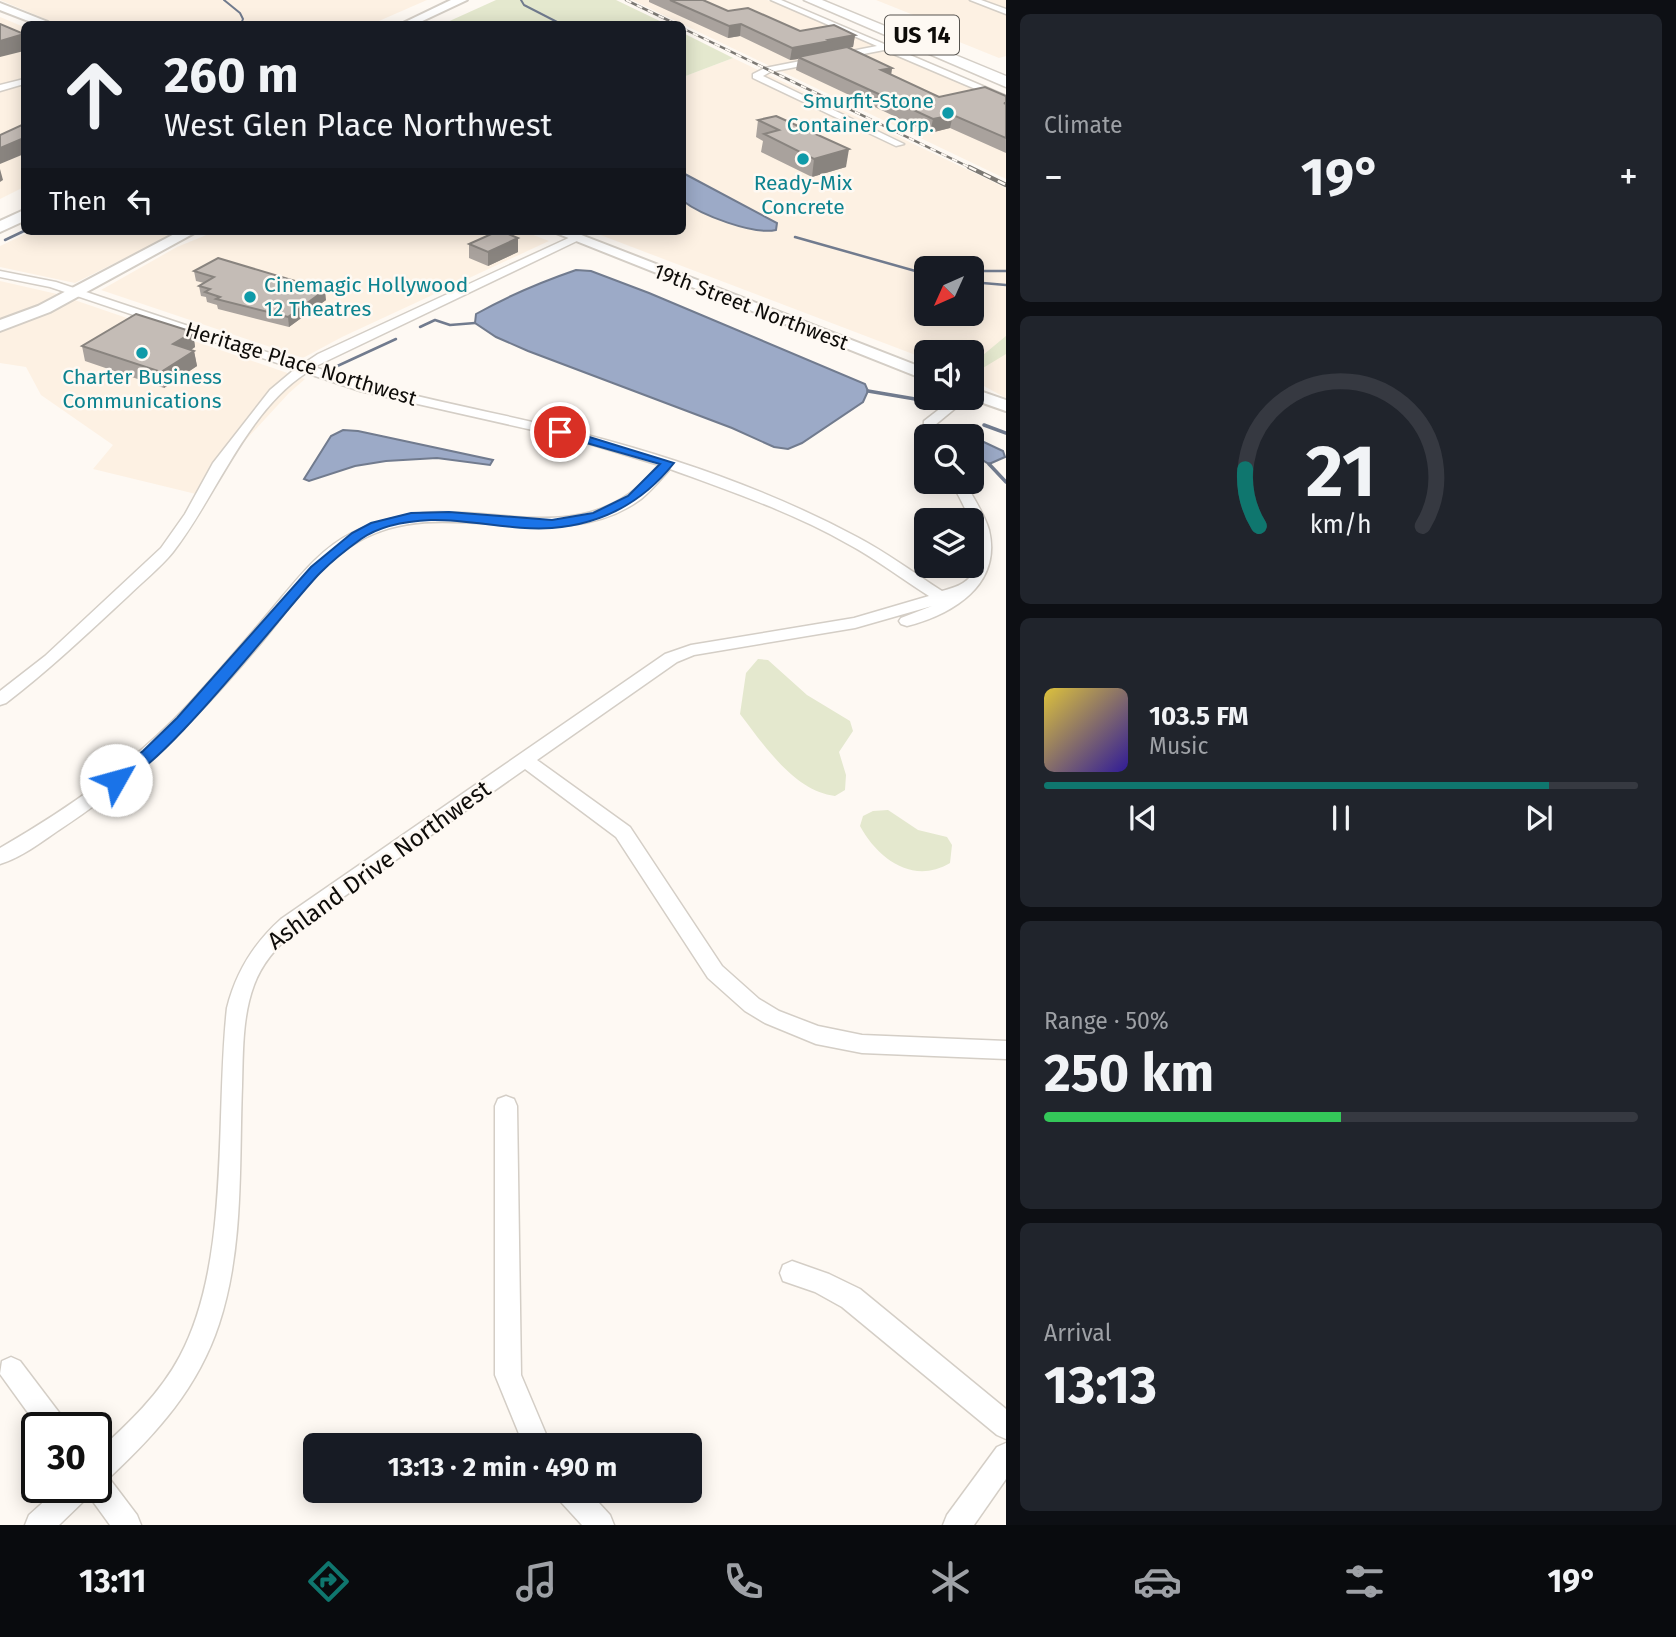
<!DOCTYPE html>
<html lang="en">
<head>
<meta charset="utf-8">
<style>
	body { margin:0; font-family:"Fira Sans",sans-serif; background:#20242c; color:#f1f3f6; height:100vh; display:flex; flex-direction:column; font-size:26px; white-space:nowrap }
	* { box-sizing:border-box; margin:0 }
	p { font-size:23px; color:#9ea1a6 }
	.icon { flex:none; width:38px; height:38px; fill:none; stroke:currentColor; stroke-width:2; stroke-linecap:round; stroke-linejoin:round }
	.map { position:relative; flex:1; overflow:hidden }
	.sheet { display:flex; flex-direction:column; gap:14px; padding:14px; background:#0d0f14; width:670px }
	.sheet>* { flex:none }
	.hud { position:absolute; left:21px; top:21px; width:665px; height:214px; border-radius:10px; box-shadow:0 4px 18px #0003; background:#171b24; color:#f1f3f6; overflow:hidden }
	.needle { width:46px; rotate:225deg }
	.tools { position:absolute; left:914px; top:256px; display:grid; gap:14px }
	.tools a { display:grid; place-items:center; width:70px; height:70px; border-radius:10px; background:#171b24; box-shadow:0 4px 18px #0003; font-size:35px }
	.speed { position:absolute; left:21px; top:1412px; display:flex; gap:14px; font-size:35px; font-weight:700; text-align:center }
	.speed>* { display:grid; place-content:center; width:91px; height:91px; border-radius:50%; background:#171b24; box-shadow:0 4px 18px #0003; line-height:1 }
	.speed .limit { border:4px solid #111; border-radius:10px; background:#fff; color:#111 }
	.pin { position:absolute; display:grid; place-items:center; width:60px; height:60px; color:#fff; margin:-30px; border:4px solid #fff; border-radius:50%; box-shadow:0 2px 7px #0007 }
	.me { position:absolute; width:77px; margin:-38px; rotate:52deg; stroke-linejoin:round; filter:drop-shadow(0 0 5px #0008) }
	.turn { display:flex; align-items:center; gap:24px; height:147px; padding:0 28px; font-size:32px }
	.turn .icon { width:91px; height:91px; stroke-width:2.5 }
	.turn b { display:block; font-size:49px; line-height:60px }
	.then { display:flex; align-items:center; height:66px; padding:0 28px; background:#0003; gap:14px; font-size:26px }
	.big { font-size:52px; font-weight:700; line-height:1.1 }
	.sheet .widget { flex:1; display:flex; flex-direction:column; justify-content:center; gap:10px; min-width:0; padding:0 24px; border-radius:10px; background:#20242c }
	.sheet .dial { align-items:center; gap:0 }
	.dial svg { height:182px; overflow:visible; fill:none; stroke:#363941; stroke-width:7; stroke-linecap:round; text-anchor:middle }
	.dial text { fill:#f1f3f6; stroke:none }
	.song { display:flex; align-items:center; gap:21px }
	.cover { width:84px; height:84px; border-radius:10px; background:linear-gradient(135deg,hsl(50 70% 55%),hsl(250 70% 35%)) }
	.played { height:7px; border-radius:4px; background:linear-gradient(90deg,#0f766e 85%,#363941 85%) }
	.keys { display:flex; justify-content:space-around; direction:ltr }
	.heat { display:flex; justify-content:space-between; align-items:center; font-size:38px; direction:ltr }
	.charge { height:10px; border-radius:5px; background:linear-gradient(90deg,#34c759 50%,#363941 0) }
	.trip { position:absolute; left:303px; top:1433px; width:399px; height:70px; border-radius:10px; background:#171b24; box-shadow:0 4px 18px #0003; font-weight:700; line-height:70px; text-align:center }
	.tabs { display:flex; height:112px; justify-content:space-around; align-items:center; background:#090b0e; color:#9ea1a6 }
	.tabs .icon { width:49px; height:49px }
	.tabs .current { color:#0f766e }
	.tabs b { font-size:32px; color:#f1f3f6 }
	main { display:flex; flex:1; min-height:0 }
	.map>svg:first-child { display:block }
</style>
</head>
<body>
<main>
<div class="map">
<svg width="1006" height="1525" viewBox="0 0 1006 1525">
	<rect width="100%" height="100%" fill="#fef9f3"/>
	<g fill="#fdf1e3" fill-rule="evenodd">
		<path d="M 0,0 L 427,0 L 372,24 L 57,24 Z"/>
		<path d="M 632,0 L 767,0 L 792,8 L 1006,101 L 1006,179 Z"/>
		<path d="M 876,0 L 1006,0 L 1006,56 L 999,58 L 937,33 L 951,30 Z"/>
		<path d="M 0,17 L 24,27 L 24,187 L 0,199 Z"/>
		<path d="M 733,58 L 1006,188 L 1006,398 L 971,379 L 971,352 L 926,352 L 926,359 L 590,231 L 682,231 L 683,77 ZM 926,268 L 971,268 L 971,313 L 926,313 Z"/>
		<path d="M 32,231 L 185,231 L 153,244 L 75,283 L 0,267 L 0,246 Z"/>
		<path d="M 216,231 L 523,231 L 549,241 L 342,337 L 303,358 L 101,290 L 177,247 Z"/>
		<path d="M 0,281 L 57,294 L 305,379 L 289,393 L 196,494 L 93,469 L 113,445 L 41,395 L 26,367 L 0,363 Z"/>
	</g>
	<g fill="#e4e8ce">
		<path d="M 496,0 L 616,0 L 666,24 L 443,24 Z"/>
		<path d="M 682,33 L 683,33 L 733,58 L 683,77 Z"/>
		<path d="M 1006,336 L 1006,354 L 978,371 L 971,371 L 971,365 Z"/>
		<path d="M 758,659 L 768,660 L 807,695 L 850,721 L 853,731 L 839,752 L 846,775 L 845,790 L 835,796 C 794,791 763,744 740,714 L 746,673 Z"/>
		<path d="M 888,810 L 918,830 L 947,837 L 952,845 L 950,863 C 913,885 878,859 860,826 L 863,816 L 873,811 Z"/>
	</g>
	<g fill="#9caac7" stroke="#717b8e" stroke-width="2">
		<path d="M 683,173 L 777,223 L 776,230 C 753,235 701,215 683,201 Z"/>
		<path d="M 576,270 L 591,271 L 649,293 L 865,384 L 868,391 L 863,402 L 802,443 L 788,449 L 774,447 L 732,428 L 528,351 L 496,337 L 475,323 L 476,314 C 508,296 541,282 576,270 Z"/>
		<path d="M 343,430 L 358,431 L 493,460 L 490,465 L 437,458 L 386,461 L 355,466 L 309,481 L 304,479 L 331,436 Z"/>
		<path d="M 971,436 L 1003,451 L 1005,457 L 989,464 L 971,453 Z"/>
	</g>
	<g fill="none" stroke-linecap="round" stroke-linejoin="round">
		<g stroke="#717b8e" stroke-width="2">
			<path d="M 224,0 L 240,13 L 243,19 L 241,24"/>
			<path d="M 521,0 L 524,5 L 561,24"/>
		</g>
		<g stroke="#717b8e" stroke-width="2.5">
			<path d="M 795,237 L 926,274"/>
			<path d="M 5,240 L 24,231"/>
			<path d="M 971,271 L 1006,271"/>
			<path d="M 971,282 L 1006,285"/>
			<path d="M 420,327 L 435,320 L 450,325 L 475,323"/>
			<path d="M 333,368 L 396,339"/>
		</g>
		<g stroke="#717b8e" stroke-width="3.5">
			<path d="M 868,391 L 921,400"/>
			<path d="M 984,425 L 1006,433"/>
			<path d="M 989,464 L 1006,482"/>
		</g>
		<g stroke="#d4cec6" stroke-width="3">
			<g id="street">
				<path d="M 771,0 L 781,0 L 1006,96 L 1006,102 L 884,50 L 770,72 L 763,76 L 904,144 L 896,146 L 753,78 L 753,74 L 765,68 L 877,46 Z"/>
				<path d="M 970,0 L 981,0 L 1006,9 L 1006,14 Z"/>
				<path d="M 24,79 L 24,84 L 0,91 L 0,85 Z"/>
				<path d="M 575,235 L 580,238 L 579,240 L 314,367 C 402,397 493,411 583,434 C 676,458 771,491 857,537 C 886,552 914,573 942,591 C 949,589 957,587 963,583 C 996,563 964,503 950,481 L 964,481 C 973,497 984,513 989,530 C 1002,585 953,614 907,626 L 901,624 L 899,621 L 901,618 L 932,606 L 855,628 L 694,655 L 677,662 L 537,760 L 630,827 L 722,966 L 759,999 L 779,1011 L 818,1026 L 862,1035 L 1006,1041 L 1006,1059 L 862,1053 L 816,1044 L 765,1023 L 745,1011 L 708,978 L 616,837 L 525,769 L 295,931 C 277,946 262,963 254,985 C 242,1017 243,1053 242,1086 C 239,1165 244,1248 219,1324 C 198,1388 157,1433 109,1478 L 137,1515 L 141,1525 L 110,1525 L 89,1496 L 59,1525 L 25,1525 L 29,1515 L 59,1488 L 96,1488 L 96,1453 C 128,1424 160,1394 180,1356 C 231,1260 215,1115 227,1008 C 236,972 253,944 281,919 L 665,654 L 691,645 L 854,618 L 929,596 C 902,579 876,559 848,544 C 792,512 730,491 670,469 C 661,479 652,490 641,499 C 557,561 446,491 359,541 C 318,564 290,608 260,644 C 199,717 140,777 59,830 C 41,842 21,858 0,864 L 0,848 C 69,808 134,763 188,705 C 217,674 245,641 272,609 C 295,582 319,549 352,533 C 374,522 398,516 423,513 C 491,507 567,538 629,494 C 641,486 650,475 659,465 L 577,440 L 360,391 L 306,373 C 246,412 216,497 173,552 C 160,568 142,582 127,597 C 87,634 49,670 6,703 L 0,705 L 0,691 L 45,656 L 161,548 L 185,514 L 213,463 L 270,390 L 295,369 L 50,287 L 0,277 L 0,271 L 56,282 L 303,364 L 318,354 Z"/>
				<path d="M 955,397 L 969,397 L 935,425 L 935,436 L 926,436 L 926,439 L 923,439 L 924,421 Z"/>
				<path d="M 506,1096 L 514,1099 L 517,1106 L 521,1375 L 551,1446 L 524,1446 L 495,1375 L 495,1106 L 498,1099 Z"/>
				<path d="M 792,1261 L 829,1274 L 860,1289 L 1006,1409 L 1006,1439 L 997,1435 L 842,1307 L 815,1292 L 783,1281 L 780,1273 L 783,1265 Z"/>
				<path d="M 11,1357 L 20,1361 L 64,1419 L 68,1428 L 39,1428 L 0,1374 L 2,1361 Z"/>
				<path d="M 1006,1443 L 1006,1479 L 974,1525 L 943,1525 L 947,1515 L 997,1447 Z"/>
				<path d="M 556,1491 L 588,1491 L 610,1515 L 614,1525 L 582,1525 L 560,1501 Z"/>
			</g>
		</g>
		<g stroke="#d4cec6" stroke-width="4">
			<g id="secondary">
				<path d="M 0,3 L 48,22 L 49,24 L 36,24 L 0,10 Z"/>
				<path d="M 180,231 L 198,231 L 50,312 L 0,331 L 0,320 L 38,306 Z"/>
				<path d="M 551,231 L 571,231 L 926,369 L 926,380 Z"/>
				<path d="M 971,388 L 1006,400 L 1006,411 L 966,397 L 971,397 Z"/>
			</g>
		</g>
		<g stroke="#d4cec6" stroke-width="4">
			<g id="primary">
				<path d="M 451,0 L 467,0 L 416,24 L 401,24 Z"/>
				<path d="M 24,210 L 24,221 L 0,232 L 0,221 Z"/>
			</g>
		</g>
		<g stroke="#d4cec6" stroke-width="3">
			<path id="highway" d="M 804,0 L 822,0 L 1006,76 L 1006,87 Z"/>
		</g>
		<use href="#street" fill="#fff" fill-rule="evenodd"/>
		<use href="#secondary" fill="#fff" fill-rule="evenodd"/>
		<use href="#primary" fill="#fff" fill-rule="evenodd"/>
		<use href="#highway" fill="#fff" fill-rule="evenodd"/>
		<g stroke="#7c7974" stroke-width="2.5">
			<g id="rail-far1">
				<path d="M 626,0 L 676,24"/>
				<path d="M 682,28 L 973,169"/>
			</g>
		</g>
		<g stroke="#7c7974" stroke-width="4.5">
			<path id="rail" d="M 969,167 L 1006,185"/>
		</g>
		<use href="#rail-far1" stroke="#fef9f3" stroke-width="2" stroke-dasharray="6" stroke-linecap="butt"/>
		<use href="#rail" stroke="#fef9f3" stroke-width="2.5" stroke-dasharray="8" stroke-linecap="butt"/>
	</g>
	<g fill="#a9a29d">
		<path d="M 649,0 L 703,0 L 728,11 L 800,31 L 855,35 L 853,47 L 847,48 L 892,68 L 891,75 L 939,97 L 1006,96 L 1006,153 L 950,128 L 930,133 L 796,70 L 798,59 L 790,60 L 740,36 L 728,38 L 649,2 Z"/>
		<path d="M 776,116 L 846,167 L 812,177 L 761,152 L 763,141 L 756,137 L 758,120 Z"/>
		<path d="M 469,244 L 518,252 L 488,266 L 469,258 Z"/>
		<path d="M 194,271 L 326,300 L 289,327 L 218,309 L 217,305 L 207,302 L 206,297 L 201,296 L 199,286 L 204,283 L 196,281 Z"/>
		<path d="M 193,332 L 195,347 L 191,350 L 194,351 L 197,366 L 164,388 L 85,361 L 82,346 Z"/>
	</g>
	<g fill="#89847f">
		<path d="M 741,24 L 740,36 L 728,38 L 729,26 Z"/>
		<path d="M 24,34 L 24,51 L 0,57 L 0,41 Z"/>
		<path d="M 855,35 L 853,47 L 798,57 L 798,59 L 790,60 L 792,48 L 828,40 Z"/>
		<path d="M 892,68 L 890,81 L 881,70 Z"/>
		<path d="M 953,115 L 950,128 L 930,133 L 933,119 Z"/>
		<path d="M 24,138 L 24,154 L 0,164 L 0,148 Z"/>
		<path d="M 849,149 L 846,167 L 812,177 L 814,159 Z"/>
		<path d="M 0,169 L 3,180 L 0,182 Z"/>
		<path d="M 518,238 L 518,252 L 488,266 L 488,252 Z"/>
		<path d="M 325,290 L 326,300 L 289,327 L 288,317 Z"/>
		<path d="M 193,332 L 195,347 L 176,360 L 173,344 Z"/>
		<path d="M 194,351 L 197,366 L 164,388 L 161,372 Z"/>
	</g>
	<g fill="#c4bcb6" stroke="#89847f" stroke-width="2">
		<path d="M 670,0 L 703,0 L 728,11 L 748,8 L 800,31 L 834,25 L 855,35 L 828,40 L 830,41 L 792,48 L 741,24 L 729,26 Z"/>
		<path d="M 0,24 L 24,34 L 0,41 Z"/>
		<path d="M 847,47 L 892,68 L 881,70 L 939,97 L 985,87 L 1006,96 L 1006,103 L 1004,103 L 1006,104 L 1006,138 L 953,115 L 933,119 L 798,57 Z"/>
		<path d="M 776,116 L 849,149 L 814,159 L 764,134 L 779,130 L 758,120 Z"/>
		<path d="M 24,124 L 24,138 L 0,148 L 0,135 Z"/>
		<path d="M 498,231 L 501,231 L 518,238 L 488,252 L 469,244 Z"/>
		<path d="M 218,258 L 325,290 L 288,317 L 216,299 L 220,297 L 205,292 L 210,289 L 199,286 L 214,277 L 194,271 Z"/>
		<path d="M 136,314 L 193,332 L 173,344 L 194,351 L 161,372 L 82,346 Z"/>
	</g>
	<path fill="#1a73e8" stroke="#114b97" stroke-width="2" d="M 560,428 L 674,463 C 643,502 604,524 552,528 C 513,531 471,519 431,520 C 407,521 381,525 361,539 C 347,549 332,561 320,573 C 290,603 144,794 111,784 L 108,780 L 111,776 L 143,751 L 177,718 L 311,567 L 352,533 L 371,523 L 411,513 L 449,512 L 552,520 L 593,513 L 628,496 L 660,464 L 555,434 L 555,429 Z"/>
	<g fill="#0f9aa8" stroke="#fef9f3" stroke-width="2.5">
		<circle cx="948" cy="113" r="7"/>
		<circle cx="803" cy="159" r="7"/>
		<circle cx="250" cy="297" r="7"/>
		<circle cx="142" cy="353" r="7"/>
	</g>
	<g text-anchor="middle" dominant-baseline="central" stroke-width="5" stroke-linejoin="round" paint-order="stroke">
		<g font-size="21" fill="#0d838f" stroke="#fef9f3">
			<text x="934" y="101" text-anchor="end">Smurfit-Stone<tspan x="934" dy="24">Container Corp.</tspan></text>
			<text x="803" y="183">Ready-Mix<tspan x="803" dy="24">Concrete</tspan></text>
			<text x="264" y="285" text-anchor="start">Cinemagic Hollywood<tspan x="264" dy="24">12 Theatres</tspan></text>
			<text x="142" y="377">Charter Business<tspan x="142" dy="24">Communications</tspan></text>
		</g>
		<g font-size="21" fill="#0e0c09" stroke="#fef9f3">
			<text transform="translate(751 307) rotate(21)">19th Street Northwest</text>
			<text transform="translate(301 364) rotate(17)">Heritage Place Northwest</text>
		</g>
		<rect fill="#fef9f3" stroke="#56534f" stroke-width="2" x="885" y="15.5" width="74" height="39" rx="5"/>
		<g font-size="23" font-weight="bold" fill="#0e0c09">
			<text x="922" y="35">US 14</text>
		</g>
		<g font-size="24" fill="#0e0c09" stroke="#fef9f3">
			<text transform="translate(379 865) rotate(-36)">Ashland Drive Northwest</text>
		</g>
	</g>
</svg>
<div class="tools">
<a><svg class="needle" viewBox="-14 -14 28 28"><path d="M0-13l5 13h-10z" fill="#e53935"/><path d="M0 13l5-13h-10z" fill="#9ea1a6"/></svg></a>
<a><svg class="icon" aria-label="sound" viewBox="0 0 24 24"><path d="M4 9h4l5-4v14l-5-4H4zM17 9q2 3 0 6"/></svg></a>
<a><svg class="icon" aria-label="search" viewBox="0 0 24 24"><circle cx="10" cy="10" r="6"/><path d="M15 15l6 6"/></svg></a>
<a><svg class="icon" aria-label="layers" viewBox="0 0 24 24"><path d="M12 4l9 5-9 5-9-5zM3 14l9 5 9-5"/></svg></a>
</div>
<div class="speed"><div class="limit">30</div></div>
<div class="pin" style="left:560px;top:432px;background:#d93025"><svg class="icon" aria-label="arrive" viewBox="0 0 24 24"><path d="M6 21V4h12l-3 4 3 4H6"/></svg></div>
<svg class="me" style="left:116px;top:780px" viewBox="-20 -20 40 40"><circle r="19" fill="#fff"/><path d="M0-13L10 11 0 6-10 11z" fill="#1a73e8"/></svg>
<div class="trip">13:13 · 2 min · 490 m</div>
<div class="hud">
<div class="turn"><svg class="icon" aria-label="ahead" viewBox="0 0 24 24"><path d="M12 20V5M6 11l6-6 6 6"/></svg><div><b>260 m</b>West Glen Place Northwest</div></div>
<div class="then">Then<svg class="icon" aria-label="left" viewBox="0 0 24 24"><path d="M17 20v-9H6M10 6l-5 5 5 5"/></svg></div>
</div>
</div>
<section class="sheet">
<div class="widget"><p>Climate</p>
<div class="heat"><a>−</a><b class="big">19°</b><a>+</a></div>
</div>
<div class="widget dial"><svg viewBox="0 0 100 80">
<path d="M14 69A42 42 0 1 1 86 69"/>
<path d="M14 69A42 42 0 0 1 8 44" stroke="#0f766e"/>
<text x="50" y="56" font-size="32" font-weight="700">21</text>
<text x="50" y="72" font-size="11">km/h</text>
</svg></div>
<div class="widget">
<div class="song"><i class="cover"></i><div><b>103.5 FM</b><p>Music</p></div></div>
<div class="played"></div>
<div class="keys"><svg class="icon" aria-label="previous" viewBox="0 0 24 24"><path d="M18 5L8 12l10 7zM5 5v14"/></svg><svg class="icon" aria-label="pause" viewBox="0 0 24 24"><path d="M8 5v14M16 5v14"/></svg><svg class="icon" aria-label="next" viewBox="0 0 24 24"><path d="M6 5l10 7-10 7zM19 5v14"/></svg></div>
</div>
<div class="widget"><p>Range · 50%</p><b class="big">250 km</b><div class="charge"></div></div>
<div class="widget"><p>Arrival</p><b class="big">13:13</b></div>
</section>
</main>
<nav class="tabs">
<b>13:11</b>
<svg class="icon current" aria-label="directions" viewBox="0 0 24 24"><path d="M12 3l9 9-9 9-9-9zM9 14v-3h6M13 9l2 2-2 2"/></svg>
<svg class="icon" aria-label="music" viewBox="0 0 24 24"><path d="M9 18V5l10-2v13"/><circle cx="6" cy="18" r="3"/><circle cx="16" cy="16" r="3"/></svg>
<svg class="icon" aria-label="phone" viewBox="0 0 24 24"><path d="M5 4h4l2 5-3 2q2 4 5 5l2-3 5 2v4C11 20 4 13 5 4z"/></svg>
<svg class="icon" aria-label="climate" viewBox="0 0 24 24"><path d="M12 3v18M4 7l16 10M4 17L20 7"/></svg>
<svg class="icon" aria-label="car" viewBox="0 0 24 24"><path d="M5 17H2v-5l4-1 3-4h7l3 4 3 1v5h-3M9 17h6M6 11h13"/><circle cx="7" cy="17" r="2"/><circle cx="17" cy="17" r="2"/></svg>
<svg class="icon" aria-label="filters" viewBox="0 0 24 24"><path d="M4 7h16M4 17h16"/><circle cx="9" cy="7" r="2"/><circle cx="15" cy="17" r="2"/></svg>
<b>19°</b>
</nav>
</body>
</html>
